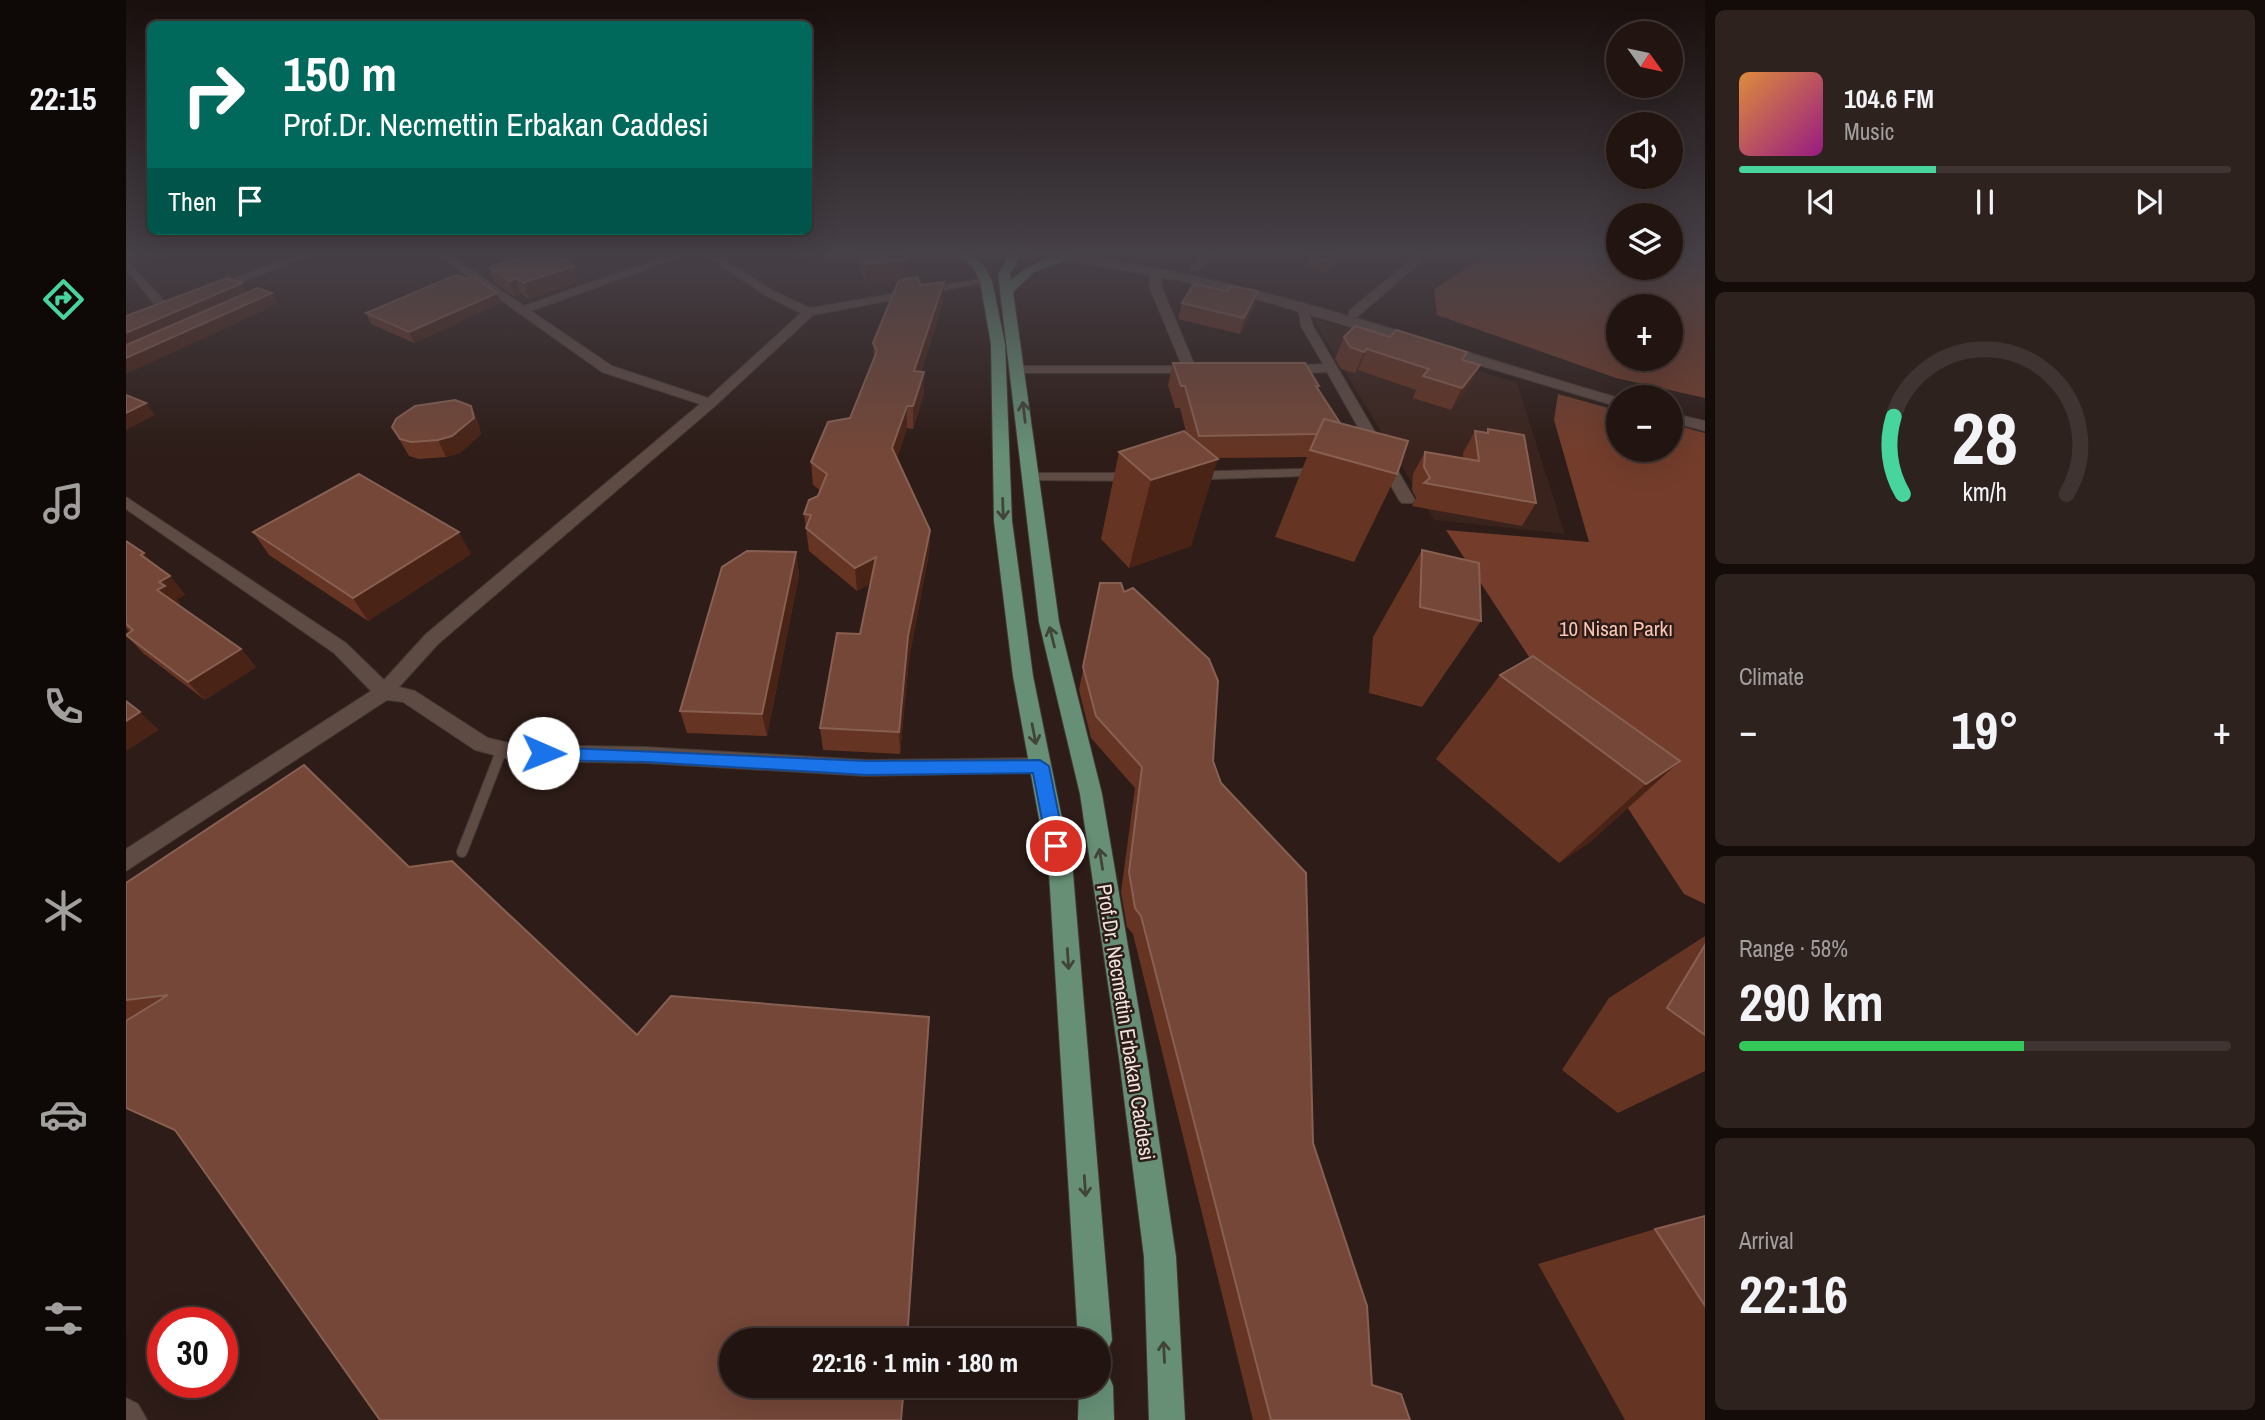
<!DOCTYPE html>
<html lang="en">
<head>
<meta charset="utf-8">
<style>
	body { margin:0; font-family:"Archivo Narrow",sans-serif; background:#2e221f; color:#f1f3f6; height:100vh; display:flex; flex-direction:column; font-size:26px; white-space:nowrap }
	* { box-sizing:border-box; margin:0 }
	p { font-size:23px; color:#a29f9f }
	.icon { flex:none; width:38px; height:38px; fill:none; stroke:currentColor; stroke-width:2; stroke-linecap:round; stroke-linejoin:round }
	.map { position:relative; flex:1; overflow:hidden }
	.panel { display:flex; flex-direction:column; gap:10px; padding:10px; background:#130c09; width:560px }
	.panel>* { flex:none }
	.top-card { position:absolute; left:21px; top:21px; width:665px; height:214px; border-radius:10px; box-shadow:0 7px 28px #0002,0 0 0 2px #3f3431; background:#00695c; color:#fff; overflow:hidden }
	.needle { width:46px; rotate:123deg }
	.tools { position:absolute; left:1480px; top:21px; display:grid; gap:14px }
	.tools a { display:grid; place-items:center; width:77px; height:77px; border-radius:50%; background:#221511; box-shadow:0 7px 28px #0002,0 0 0 2px #3f3431; font-size:35px }
	.speed { position:absolute; left:21px; top:1307px; display:flex; gap:14px; font-size:35px; font-weight:700; text-align:center }
	.speed>* { display:grid; place-content:center; width:91px; height:91px; border-radius:50%; background:#221511; box-shadow:0 7px 28px #0002,0 0 0 2px #3f3431; line-height:1 }
	.speed .limit { border:10px solid #d22; background:#fff; color:#111 }
	.pin { position:absolute; display:grid; place-items:center; width:60px; height:60px; color:#fff; margin:-30px; border:4px solid #fff; border-radius:50%; box-shadow:0 2px 7px #0007 }
	.me { position:absolute; width:77px; margin:-38px; rotate:91deg; stroke-linejoin:round; filter:drop-shadow(0 0 5px #0008) }
	.turn { display:flex; align-items:center; gap:24px; height:147px; padding:0 21px; font-size:32px }
	.turn .icon { width:91px; height:91px; stroke-width:2.5 }
	.turn b { display:block; font-size:49px; line-height:60px }
	.then { display:flex; align-items:center; height:66px; padding:0 21px; background:#0003; gap:14px; font-size:26px }
	.big { font-size:52px; font-weight:800; line-height:1.1 }
	.panel .card { flex:1; display:flex; flex-direction:column; justify-content:center; gap:10px; min-width:0; padding:0 24px; border-radius:10px; background:#2e221f }
	.panel .dial { align-items:center; gap:0 }
	.dial svg { height:182px; overflow:visible; fill:none; stroke:#3f3431; stroke-width:7; stroke-linecap:round; text-anchor:middle }
	.dial text { fill:#f1f3f6; stroke:none }
	.song { display:flex; align-items:center; gap:21px }
	.cover { width:84px; height:84px; border-radius:10px; background:linear-gradient(135deg,hsl(30 70% 55%),hsl(310 70% 35%)) }
	.played { height:7px; border-radius:4px; background:linear-gradient(90deg,#48d49d 40%,#3f3431 40%) }
	.keys { display:flex; justify-content:space-around; direction:ltr }
	.heat { display:flex; justify-content:space-between; align-items:center; font-size:38px; direction:ltr }
	.charge { height:10px; border-radius:5px; background:linear-gradient(90deg,#34c759 58%,#3f3431 0) }
	.trip { position:absolute; left:593px; top:1328px; width:392px; height:70px; border-radius:35px; background:#221511; box-shadow:0 7px 28px #0002,0 0 0 2px #3f3431; font-weight:800; line-height:70px; text-align:center }
	main { display:flex; flex:1; min-height:0 }
	.dock { display:flex; flex-direction:column; width:126px; justify-content:space-around; align-items:center; background:#0e0807; color:#a29f9f }
	.dock .icon { width:49px; height:49px }
	.dock .active { color:#48d49d }
	.dock b { font-size:32px; color:#f1f3f6 }
	.map>svg:first-child { display:block }
</style>
</head>
<body>
<main>
<nav class="dock">
<b>22:15</b>
<svg class="icon active" aria-label="directions" viewBox="0 0 24 24"><path d="M12 3l9 9-9 9-9-9zM9 14v-3h6M13 9l2 2-2 2"/></svg>
<svg class="icon" aria-label="music" viewBox="0 0 24 24"><path d="M9 18V5l10-2v13"/><circle cx="6" cy="18" r="3"/><circle cx="16" cy="16" r="3"/></svg>
<svg class="icon" aria-label="phone" viewBox="0 0 24 24"><path d="M5 4h4l2 5-3 2q2 4 5 5l2-3 5 2v4C11 20 4 13 5 4z"/></svg>
<svg class="icon" aria-label="climate" viewBox="0 0 24 24"><path d="M12 3v18M4 7l16 10M4 17L20 7"/></svg>
<svg class="icon" aria-label="car" viewBox="0 0 24 24"><path d="M5 17H2v-5l4-1 3-4h7l3 4 3 1v5h-3M9 17h6M6 11h13"/><circle cx="7" cy="17" r="2"/><circle cx="17" cy="17" r="2"/></svg>
<svg class="icon" aria-label="filters" viewBox="0 0 24 24"><path d="M4 7h16M4 17h16"/><circle cx="9" cy="7" r="2"/><circle cx="15" cy="17" r="2"/></svg>
</nav>
<div class="map">
<svg width="1579" height="1420" viewBox="0 0 1579 1420">
	<rect width="100%" height="100%" fill="#2d1c17"/>
	<path fill="#3a231c" d="M 1187,318 L 1391,383 L 1439,534 L 1308,520 Z"/>
	<g fill="#743d2b" fill-rule="evenodd">
		<path d="M 1361,254 L 1493,254 L 1493,268 L 1545,268 L 1545,254 L 1579,254 L 1579,398 L 1490,378 L 1311,315 L 1308,289 ZM 1493,306 L 1545,306 L 1545,359 L 1493,359 Z"/>
		<path d="M 1432,394 L 1493,411 L 1493,450 L 1545,450 L 1545,424 L 1579,433 L 1579,904 L 1558,894 L 1320,530 L 1463,542 L 1428,420 Z"/>
	</g>
	<g fill="none" stroke-linecap="round" stroke-linejoin="round">
		<g stroke="#443834" stroke-width="12">
			<path id="lane" d="M 336,852 L 376,749"/>
		</g>
		<g stroke="#443834" stroke-width="2">
			<g id="street">
				<path d="M 172,254 L 188,254 L 92,291 L 82,289 Z"/>
				<path d="M 310,254 L 322,254 L 398,306 L 546,254 L 562,254 L 405,311 L 486,366 L 582,398 L 675,313 L 639,295 L 577,254 L 590,254 L 647,291 L 684,308 L 860,278 L 866,281 L 687,315 L 589,406 L 312,644 L 273,687 L 289,691 L 362,738 L 391,745 L 520,747 L 741,760 L 914,758 L 921,760 L 924,766 L 921,772 L 741,776 L 520,763 L 391,761 L 349,750 L 277,702 L 261,700 L 0,871 L 0,849 L 245,691 L 208,653 L 0,509 L 0,497 L 220,643 L 258,680 L 300,634 L 574,404 L 476,372 Z"/>
				<path d="M 1079,254 L 1091,254 L 1073,270 L 1065,270 L 1065,266 Z"/>
				<path d="M 1292,254 L 1304,254 L 1231,317 L 1223,317 L 1223,311 Z"/>
				<path d="M 0,259 L 42,305 L 42,311 L 34,311 L 0,269 Z"/>
				<path d="M 1029,267 L 1035,270 L 1036,288 L 1069,366 L 1077,370 L 1075,373 L 887,373 L 887,367 L 892,366 L 1056,366 L 1024,288 L 1023,270 Z"/>
				<path d="M 1172,306 L 1182,309 L 1187,326 L 1289,500 L 1286,503 L 1276,503 L 1273,500 L 1201,372 L 1159,374 L 1152,370 L 1159,366 L 1197,364 L 1175,326 Z"/>
				<path d="M 1202,468 L 1209,472 L 1207,475 L 1060,480 L 1053,476 L 1060,472 Z"/>
				<path d="M 905,473 L 1013,473 L 1020,477 L 1013,481 L 900,480 L 900,474 Z"/>
			</g>
		</g>
		<g stroke="#443834" stroke-width="2">
			<g id="secondary">
				<path d="M 902,254 C 971,254 1039,269 1106,285 C 1237,316 1364,361 1493,398 L 1493,407 L 1127,298 L 1057,281 Z"/>
				<path d="M 1545,413 L 1579,421 L 1579,431 L 1545,422 Z"/>
				<path d="M 0,1398 L 12,1404 L 21,1420 L 0,1420 Z"/>
			</g>
		</g>
		<g stroke="#443834" stroke-width="2">
			<g id="primary">
				<path d="M 832,254 L 845,254 L 857,264 L 866,281 L 879,344 L 886,521 L 907,676 L 947,873 L 986,1340 L 981,1352 L 973,1355 L 973,1340 L 952,1340 L 923,873 L 887,676 L 868,521 L 865,344 L 854,281 L 848,269 Z"/>
				<path d="M 884,254 L 894,257 L 884,274 L 885,280 C 897,269 933,248 948,257 L 908,272 L 887,292 L 933,622 L 976,794 L 1021,1058 L 1050,1257 L 1059,1420 L 1023,1420 L 1018,1257 L 993,1058 L 954,794 L 913,622 L 872,274 Z"/>
				<path d="M 973,1370 L 982,1374 L 987,1386 L 988,1420 L 952,1420 L 953,1386 L 973,1386 Z"/>
			</g>
		</g>
		<use href="#lane" stroke="#5e4b44" stroke-width="10"/>
		<use href="#street" fill="#5e4b44" fill-rule="evenodd"/>
		<use href="#secondary" fill="#5e4b44" fill-rule="evenodd"/>
		<use href="#primary" fill="#668f76" fill-rule="evenodd"/>
	</g>
	<g fill="#653423">
		<path d="M 728,254 L 778,254 L 781,260 L 781,278 L 740,283 Z"/>
		<path d="M 1184,254 L 1219,254 L 1201,272 L 1179,266 L 1182,256 Z"/>
		<path d="M 363,267 L 452,282 L 403,299 L 395,294 L 389,297 L 368,282 Z"/>
		<path d="M 795,285 L 817,303 L 795,372 L 798,372 L 798,394 L 787,429 L 781,428 L 771,458 L 804,530 L 803,553 L 783,659 L 774,754 L 697,750 L 694,728 L 734,634 L 745,583 L 731,591 L 683,551 L 678,514 L 692,496 L 694,490 L 687,485 L 685,462 L 724,418 L 748,358 L 747,343 Z"/>
		<path d="M 1101,291 L 1132,291 L 1128,307 L 1114,334 L 1052,319 L 1056,303 Z"/>
		<path d="M 375,303 L 288,343 L 245,324 L 240,313 Z"/>
		<path d="M 1218,337 L 1264,337 L 1341,352 L 1338,360 L 1354,365 L 1343,387 L 1325,410 L 1287,398 L 1290,390 L 1232,370 L 1229,373 L 1215,369 L 1209,359 Z"/>
		<path d="M 1047,363 L 1193,386 L 1192,389 L 1214,423 L 1271,474 L 1228,562 L 1149,537 L 1181,457 L 1091,458 L 1065,546 L 1003,568 L 975,539 L 993,452 L 1060,432 L 1054,408 L 1049,408 L 1042,385 Z"/>
		<path d="M 345,406 L 352,423 L 355,434 L 334,453 L 320,457 L 293,459 L 283,456 L 266,427 Z"/>
		<path d="M 1362,429 L 1410,503 L 1396,526 L 1286,506 L 1290,498 L 1286,490 L 1287,474 L 1299,452 L 1337,458 L 1337,453 L 1349,431 L 1360,433 Z"/>
		<path d="M 127,532 L 345,554 L 242,621 L 143,555 Z"/>
		<path d="M 0,541 L 44,576 L 59,595 L 50,599 L 54,604 L 52,605 L 115,649 L 130,667 L 79,700 L 17,653 L 0,635 L 4,632 L 0,628 Z"/>
		<path d="M 1296,550 L 1355,621 L 1296,707 L 1243,693 L 1247,637 Z"/>
		<path d="M 670,552 L 673,575 L 641,736 L 561,733 L 554,711 Z"/>
		<path d="M 974,583 L 998,592 L 1087,761 L 1187,1143 L 1246,1385 L 1284,1420 L 1127,1420 L 1007,934 L 1001,927 L 995,892 L 1009,788 L 965,738 L 953,690 Z"/>
		<path d="M 1374,675 L 1554,761 L 1464,842 L 1433,863 L 1310,759 Z"/>
		<path d="M 283,867 L 511,1035 L 802,1034 L 781,1340 L 0,1020 L 0,883 Z"/>
		<path d="M 1579,936 L 1579,1071 L 1492,1113 L 1436,1070 L 1483,998 Z"/>
		<path d="M 1579,1216 L 1579,1420 L 1499,1420 L 1412,1264 L 1529,1229 Z"/>
	</g>
	<g fill="#492316">
		<path d="M 1212,254 L 1219,254 L 1201,272 L 1205,262 Z"/>
		<path d="M 781,260 L 781,278 L 740,283 L 739,264 Z"/>
		<path d="M 448,266 L 452,282 L 403,299 L 397,283 Z"/>
		<path d="M 390,278 L 395,294 L 389,297 L 384,281 Z"/>
		<path d="M 818,282 L 817,303 L 788,393 L 788,371 Z"/>
		<path d="M 116,283 L 123,294 L 0,348 L 0,333 Z"/>
		<path d="M 1132,291 L 1128,307 L 1114,334 L 1118,318 Z"/>
		<path d="M 146,293 L 152,304 L 0,374 L 0,358 Z"/>
		<path d="M 371,293 L 375,303 L 288,343 L 283,332 Z"/>
		<path d="M 1241,349 L 1232,370 L 1229,373 L 1238,352 Z"/>
		<path d="M 1354,365 L 1343,387 L 1325,410 L 1336,388 Z"/>
		<path d="M 798,372 L 798,394 L 787,429 L 787,406 Z"/>
		<path d="M 20,403 L 29,415 L 0,430 L 0,413 Z"/>
		<path d="M 345,406 L 352,423 L 355,434 L 334,453 L 320,457 L 312,440 Z"/>
		<path d="M 781,406 L 781,428 L 767,471 L 766,448 Z"/>
		<path d="M 1092,459 L 1065,546 L 1003,568 L 1025,480 Z"/>
		<path d="M 804,530 L 803,553 L 783,659 L 774,754 L 773,732 L 782,636 Z"/>
		<path d="M 333,532 L 345,554 L 242,621 L 227,598 Z"/>
		<path d="M 670,552 L 673,575 L 641,736 L 636,714 Z"/>
		<path d="M 18,553 L 34,571 L 15,555 Z"/>
		<path d="M 750,557 L 751,580 L 731,591 L 729,568 Z"/>
		<path d="M 44,576 L 59,595 L 50,599 L 54,604 L 46,608 L 31,590 L 33,582 Z"/>
		<path d="M 115,649 L 130,667 L 79,700 L 62,682 Z"/>
		<path d="M 14,712 L 33,730 L 0,751 L 0,721 Z"/>
		<path d="M 1554,761 L 1464,842 L 1433,863 L 1520,784 Z"/>
	</g>
	<g fill="#744738" stroke="#886052" stroke-width="2">
		<path d="M 406,254 L 429,254 L 448,266 L 397,283 L 390,278 L 384,281 L 363,267 Z"/>
		<path d="M 735,254 L 778,254 L 781,260 L 739,264 Z"/>
		<path d="M 1184,254 L 1212,254 L 1205,262 L 1182,256 Z"/>
		<path d="M 330,275 L 342,279 L 349,277 L 371,293 L 283,332 L 240,313 Z"/>
		<path d="M 791,277 L 795,285 L 818,282 L 788,371 L 798,372 L 787,406 L 781,406 L 766,448 L 804,530 L 782,636 L 773,732 L 694,728 L 711,633 L 734,634 L 750,557 L 729,568 L 680,528 L 685,515 L 678,514 L 683,500 L 692,496 L 701,474 L 685,462 L 702,422 L 724,418 L 751,351 L 747,343 L 773,280 Z"/>
		<path d="M 101,278 L 116,283 L 0,333 L 0,316 Z"/>
		<path d="M 1068,284 L 1101,291 L 1104,286 L 1132,291 L 1118,318 L 1056,303 Z"/>
		<path d="M 132,288 L 146,293 L 0,358 L 0,345 Z"/>
		<path d="M 1229,326 L 1264,337 L 1270,330 L 1341,352 L 1336,360 L 1354,365 L 1336,388 L 1297,376 L 1303,369 L 1241,349 L 1238,352 L 1224,347 L 1218,337 Z"/>
		<path d="M 1047,363 L 1179,363 L 1193,386 L 1190,386 L 1214,423 L 1198,419 L 1191,434 L 1073,436 L 1059,386 L 1055,386 Z"/>
		<path d="M 0,395 L 20,403 L 0,413 Z"/>
		<path d="M 329,400 L 345,406 L 348,418 L 326,436 L 312,440 L 285,442 L 274,439 L 266,427 L 270,419 L 289,406 Z"/>
		<path d="M 1198,419 L 1282,441 L 1271,474 L 1184,450 Z"/>
		<path d="M 1362,429 L 1398,435 L 1410,503 L 1298,483 L 1304,478 L 1298,467 L 1299,452 L 1353,461 L 1349,431 L 1362,433 Z"/>
		<path d="M 1058,431 L 1092,459 L 1025,480 L 993,452 Z"/>
		<path d="M 233,474 L 333,532 L 227,598 L 127,532 Z"/>
		<path d="M 0,541 L 18,553 L 15,555 L 44,576 L 33,582 L 39,586 L 31,590 L 115,649 L 62,682 L 0,635 L 7,630 L 0,624 Z"/>
		<path d="M 1296,550 L 1353,563 L 1355,621 L 1294,607 Z"/>
		<path d="M 621,551 L 670,552 L 636,714 L 554,711 L 596,567 Z"/>
		<path d="M 974,583 L 995,583 L 998,592 L 1007,588 L 1083,659 L 1092,681 L 1087,761 L 1095,783 L 1180,873 L 1187,1143 L 1241,1306 L 1246,1385 L 1275,1394 L 1284,1420 L 1145,1420 L 1015,916 L 1009,908 L 1003,872 L 1016,767 L 970,716 L 957,667 Z"/>
		<path d="M 1407,656 L 1554,761 L 1520,784 L 1374,675 Z"/>
		<path d="M 0,701 L 14,712 L 0,721 Z"/>
		<path d="M 178,765 L 283,867 L 326,861 L 511,1035 L 545,996 L 803,1017 L 781,1340 L 606,1340 L 606,1386 L 778,1386 L 775,1420 L 254,1420 L 49,1130 L 0,1108 L 0,1021 L 42,995 L 0,1000 L 0,883 Z"/>
		<path d="M 1579,945 L 1579,1035 L 1541,1008 Z"/>
		<path d="M 1579,1216 L 1579,1306 L 1529,1229 Z"/>
	</g>
	<defs><path id="oneway-shaft" d="M-6 0H5M1.5-3L5.5 0L1.5 3" fill="none" stroke-width="1.6" stroke-linecap="round" stroke-linejoin="round" transform="scale(1.75)"/></defs>
	<g stroke="#414438">
		<use href="#oneway-shaft" transform="translate(898 412) rotate(-97)"/>
		<use href="#oneway-shaft" transform="translate(877 509) rotate(88)"/>
		<use href="#oneway-shaft" transform="translate(926 637) rotate(-104)"/>
		<use href="#oneway-shaft" transform="translate(908 734) rotate(79)"/>
		<use href="#oneway-shaft" transform="translate(975 859) rotate(-99)"/>
		<use href="#oneway-shaft" transform="translate(942 959) rotate(86)"/>
		<use href="#oneway-shaft" transform="translate(959 1186) rotate(86)"/>
		<use href="#oneway-shaft" transform="translate(1038 1352) rotate(-93)"/>
	</g>
	<linearGradient id="sky" x2="0" y2="1"><stop stop-color="#190f0d"/><stop offset="0.56" stop-color="#464047"/><stop offset="1" stop-color="#464047" stop-opacity="0"/></linearGradient>
	<rect width="1579" height="453" fill="url(#sky)"/>
	<path fill="#1a73e8" stroke="#114b97" stroke-width="2" d="M 417,747 L 741,761 L 914,760 L 923,766 L 939,846 L 930,854 L 921,846 L 907,773 L 741,775 L 520,762 L 417,760 L 409,753 Z"/>
	<g text-anchor="middle" dominant-baseline="central" stroke-width="5" stroke-linejoin="round" paint-order="stroke">
		<g font-size="21" fill="#fbc5b3" stroke="#2d1c17">
			<text x="1490" y="628">10 Nisan Parkı</text>
		</g>
		<g font-size="21" fill="#f0e4e0" stroke="#2d1c17">
			<text transform="translate(1000 1022) rotate(81)">Prof.Dr. Necmettin Erbakan Caddesi</text>
		</g>
	</g>
</svg>
<div class="tools">
<a><svg class="needle" viewBox="-14 -14 28 28"><path d="M0-13l5 13h-10z" fill="#e53935"/><path d="M0 13l5-13h-10z" fill="#a29f9f"/></svg></a>
<a><svg class="icon" aria-label="sound" viewBox="0 0 24 24"><path d="M4 9h4l5-4v14l-5-4H4zM17 9q2 3 0 6"/></svg></a>
<a><svg class="icon" aria-label="layers" viewBox="0 0 24 24"><path d="M12 4l9 5-9 5-9-5zM3 14l9 5 9-5"/></svg></a>
<a>+</a>
<a>−</a>
</div>
<div class="speed"><div class="limit">30</div></div>
<div class="pin" style="left:930px;top:846px;background:#d93025"><svg class="icon" aria-label="arrive" viewBox="0 0 24 24"><path d="M6 21V4h12l-3 4 3 4H6"/></svg></div>
<svg class="me" style="left:417px;top:753px" viewBox="-20 -20 40 40"><circle r="19" fill="#fff"/><path d="M0-13L10 11 0 6-10 11z" fill="#1a73e8"/></svg>
<div class="trip">22:16 · 1 min · 180 m</div>
<div class="top-card">
<div class="turn"><svg class="icon" aria-label="right" viewBox="0 0 24 24"><path d="M7 20v-9h11M14 6l5 5-5 5"/></svg><div><b>150 m</b>Prof.Dr. Necmettin Erbakan Caddesi</div></div>
<div class="then">Then<svg class="icon" aria-label="arrive" viewBox="0 0 24 24"><path d="M6 21V4h12l-3 4 3 4H6"/></svg></div>
</div>
</div>
<section class="panel">
<div class="card">
<div class="song"><i class="cover"></i><div><b>104.6 FM</b><p>Music</p></div></div>
<div class="played"></div>
<div class="keys"><svg class="icon" aria-label="previous" viewBox="0 0 24 24"><path d="M18 5L8 12l10 7zM5 5v14"/></svg><svg class="icon" aria-label="pause" viewBox="0 0 24 24"><path d="M8 5v14M16 5v14"/></svg><svg class="icon" aria-label="next" viewBox="0 0 24 24"><path d="M6 5l10 7-10 7zM19 5v14"/></svg></div>
</div>
<div class="card dial"><svg viewBox="0 0 100 80">
<path d="M14 69A42 42 0 1 1 86 69"/>
<path d="M14 69A42 42 0 0 1 10 35" stroke="#48d49d"/>
<text x="50" y="56" font-size="32" font-weight="700">28</text>
<text x="50" y="72" font-size="11">km/h</text>
</svg></div>
<div class="card"><p>Climate</p>
<div class="heat"><a>−</a><b class="big">19°</b><a>+</a></div>
</div>
<div class="card"><p>Range · 58%</p><b class="big">290 km</b><div class="charge"></div></div>
<div class="card"><p>Arrival</p><b class="big">22:16</b></div>
</section>
</main>
</body>
</html>
